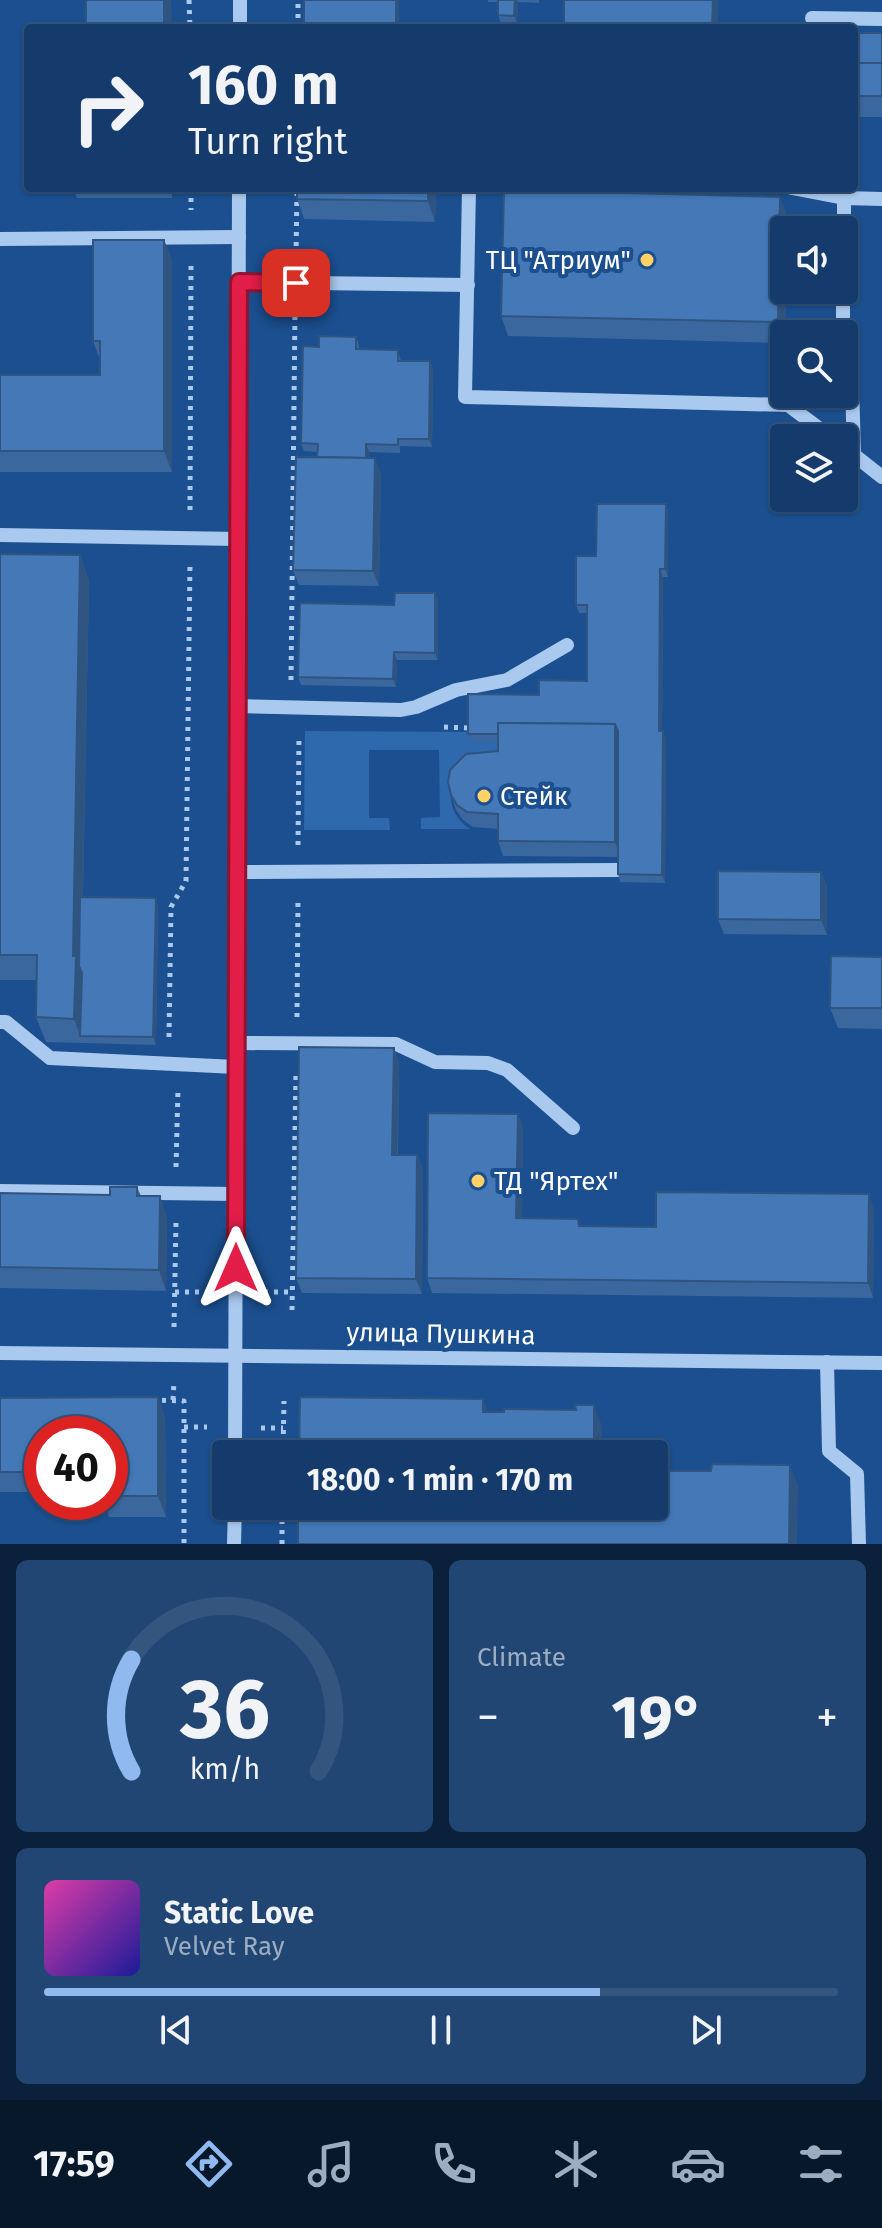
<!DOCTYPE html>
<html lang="en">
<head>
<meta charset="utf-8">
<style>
	body { margin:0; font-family:"Fira Sans",sans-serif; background:#214673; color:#f1f3f6; height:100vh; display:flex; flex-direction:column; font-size:30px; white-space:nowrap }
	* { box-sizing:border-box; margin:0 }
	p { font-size:26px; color:#9dadc1 }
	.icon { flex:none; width:44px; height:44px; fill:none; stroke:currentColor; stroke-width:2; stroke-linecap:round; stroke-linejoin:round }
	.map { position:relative; height:1544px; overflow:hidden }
	.panel { display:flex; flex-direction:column; gap:16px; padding:16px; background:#0b203b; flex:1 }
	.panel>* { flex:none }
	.top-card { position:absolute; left:24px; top:24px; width:834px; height:168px; border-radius:8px; box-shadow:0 2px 6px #0004,0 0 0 2px #33557e; background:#143b6b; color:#f1f3f6; overflow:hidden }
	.buttons { position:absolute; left:770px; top:216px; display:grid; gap:16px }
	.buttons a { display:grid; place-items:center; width:88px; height:88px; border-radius:8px; background:#143b6b; box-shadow:0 2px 6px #0004,0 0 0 2px #33557e; font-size:40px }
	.speed { position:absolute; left:24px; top:1416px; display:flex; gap:16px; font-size:40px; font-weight:700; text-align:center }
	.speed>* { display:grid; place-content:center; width:104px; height:104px; border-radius:50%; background:#143b6b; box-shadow:0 2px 6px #0004,0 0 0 2px #33557e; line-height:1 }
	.speed .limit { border:12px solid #d22; background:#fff; color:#111 }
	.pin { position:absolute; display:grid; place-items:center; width:68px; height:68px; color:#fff; margin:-34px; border-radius:16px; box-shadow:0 4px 12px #0006 }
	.me { position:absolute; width:88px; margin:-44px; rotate:0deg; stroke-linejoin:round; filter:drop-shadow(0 0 6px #0008) }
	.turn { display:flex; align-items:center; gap:28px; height:168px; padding:0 32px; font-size:36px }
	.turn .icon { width:104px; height:104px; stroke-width:2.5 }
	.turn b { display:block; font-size:56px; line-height:68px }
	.big { font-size:60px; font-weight:700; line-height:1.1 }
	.panel .tile { flex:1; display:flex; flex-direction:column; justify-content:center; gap:12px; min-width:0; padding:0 28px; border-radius:12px; background:#214673 }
	.panel .dial { align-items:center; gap:0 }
	.dial svg { height:208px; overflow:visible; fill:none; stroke:#33557e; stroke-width:7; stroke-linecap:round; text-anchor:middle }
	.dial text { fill:#f1f3f6; stroke:none }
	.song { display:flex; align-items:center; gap:24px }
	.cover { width:96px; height:96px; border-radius:12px; background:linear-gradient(135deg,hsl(320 70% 55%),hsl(240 70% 35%)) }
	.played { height:8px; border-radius:4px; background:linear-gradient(90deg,#90b9f0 70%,#33557e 70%) }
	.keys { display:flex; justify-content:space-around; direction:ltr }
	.heat { display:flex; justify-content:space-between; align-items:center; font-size:44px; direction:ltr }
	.panel .tiles { flex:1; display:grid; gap:16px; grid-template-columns:1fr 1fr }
	.tile:last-child { grid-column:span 2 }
	.trip { position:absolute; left:212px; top:1440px; width:456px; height:80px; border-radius:8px; background:#143b6b; box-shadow:0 2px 6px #0004,0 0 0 2px #33557e; font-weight:700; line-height:80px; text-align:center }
	.menu { display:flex; height:128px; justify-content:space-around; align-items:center; background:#08182b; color:#9dadc1 }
	.menu .icon { width:56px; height:56px }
	.menu .on { color:#90b9f0 }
	.menu b { font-size:36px; color:#f1f3f6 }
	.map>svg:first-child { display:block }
</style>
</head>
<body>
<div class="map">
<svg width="882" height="1544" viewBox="0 0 882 1544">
	<rect width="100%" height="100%" fill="#1b4f8f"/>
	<path fill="#2e69ad" d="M 305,731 L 471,732 L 501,742 L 500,763 L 453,783 C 448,803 453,817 470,829 L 421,829 L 421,818 L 440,817 L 439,750 L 369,750 L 369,818 L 389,818 L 390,830 L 304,830 Z"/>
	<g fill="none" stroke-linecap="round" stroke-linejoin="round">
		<g stroke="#a9c9ee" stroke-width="5" stroke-dasharray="4 6" stroke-linecap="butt">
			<path d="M 189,0 L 190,28"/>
			<path d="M 298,28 L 298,0"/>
			<path d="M 191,188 L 191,210"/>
			<path d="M 296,256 L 297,188"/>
			<path d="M 190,510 L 191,264"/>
			<path d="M 291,680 L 295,310"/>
			<path d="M 444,727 L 467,728"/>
			<path d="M 298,845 L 299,735"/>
			<path d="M 297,1017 L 298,899"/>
			<path d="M 169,1037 L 171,907 L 186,881 L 190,564"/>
			<path d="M 176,1167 L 178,1089"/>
			<path d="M 175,1292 L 210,1292"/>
			<path d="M 264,1292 L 293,1292"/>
			<path d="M 292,1310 L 296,1071"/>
			<path d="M 174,1327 L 176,1221"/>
			<path d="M 152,1400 L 184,1401 L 184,1544"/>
			<path d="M 173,1400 L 174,1381"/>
			<path d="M 184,1427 L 207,1427"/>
			<path d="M 261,1428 L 283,1428"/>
			<path d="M 283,1454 L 284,1401"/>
			<path d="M 282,1544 L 282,1506"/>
		</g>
		<g stroke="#a9c9ee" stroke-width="14">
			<path d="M 812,18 L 882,19"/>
			<path d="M 240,28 L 240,0"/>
			<path d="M 469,188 L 465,397 L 788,405 L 832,438"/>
			<path d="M 792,188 L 844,198"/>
			<path d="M 844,230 L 844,198 L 882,199"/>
			<path d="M 0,239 L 239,237"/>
			<path d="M 239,282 L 468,285"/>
			<path d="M 843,326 L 843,290"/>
			<path d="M 852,383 L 854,455"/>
			<path d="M 844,447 L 882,477"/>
			<path d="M 0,535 L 238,539"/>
			<path d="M 238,706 L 401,710 L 416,707 L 456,690 L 507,680 L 567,645"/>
			<path d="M 237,872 L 620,870"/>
			<path d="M 0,1022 L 6,1022 L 50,1058 L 236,1067"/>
			<path d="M 236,1043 L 396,1044 L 435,1062 L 488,1063 L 507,1070 L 573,1128"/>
			<path d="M 0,1191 L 236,1194"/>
			<path d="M 0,1353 L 882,1363"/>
			<path d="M 827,1362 L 829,1451 L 857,1474 L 859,1544"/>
			<path d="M 235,1454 L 239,188"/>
			<path d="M 234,1544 L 235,1506"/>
		</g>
	</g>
	<g fill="#3a679d">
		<path d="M 488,0 L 539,0 L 539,3 L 518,2 L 517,23 L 501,23 L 498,15 L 498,2 L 488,2 Z"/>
		<rect x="854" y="33" width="28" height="84"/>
		<path d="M 73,188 L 172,188 L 172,198 L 77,198 Z"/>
		<path d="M 297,188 L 436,188 L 435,222 L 304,219 L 297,199 Z"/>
		<path d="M 788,218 L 788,230 L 784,230 L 786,290 L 784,343 L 508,336 L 501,316 Z"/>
		<path d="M 164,240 L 172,261 L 172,472 L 0,472 L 0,375 L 100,375 L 100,360 L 93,341 Z"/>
		<path d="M 356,337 L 359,345 L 359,349 L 398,350 L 401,361 L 430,361 L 433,369 L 432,447 L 400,446 L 400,453 L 369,452 L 369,458 L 381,473 L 379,586 L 299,585 L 293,570 L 317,457 L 317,452 L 304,451 L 301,443 L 319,347 Z"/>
		<path d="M 666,504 L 668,512 L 668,577 L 663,577 L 662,731 L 666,739 L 665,883 L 620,882 L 618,874 L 618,857 L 503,856 L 498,841 L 498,829 L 473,827 L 463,820 L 456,810 L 451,795 L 498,751 L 498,742 L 471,742 L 468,734 L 539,695 L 587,681 L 587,613 L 579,613 L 576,605 L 596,556 Z"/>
		<path d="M 0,554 L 80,555 L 89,581 L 83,897 L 158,906 L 156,1045 L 46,1042 L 36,1017 L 37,980 L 0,980 Z"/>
		<path d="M 435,593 L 438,601 L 438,660 L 397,660 L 396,687 L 301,685 L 298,677 L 394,605 Z"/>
		<path d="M 821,872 L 827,887 L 827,935 L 724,934 L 718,919 Z"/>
		<path d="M 882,957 L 882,1029 L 838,1028 L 830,1008 Z"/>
		<path d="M 394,1048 L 399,1063 L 398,1155 L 417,1155 L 423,1170 L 422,1294 L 302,1293 L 296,1278 Z"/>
		<path d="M 518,1114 L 523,1129 L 522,1218 L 581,1226 L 656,1227 L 874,1209 L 873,1298 L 432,1293 L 427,1278 Z"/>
		<path d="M 137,1187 L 141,1196 L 167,1217 L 166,1291 L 0,1288 L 0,1193 L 110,1195 Z"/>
		<path d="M 158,1397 L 165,1418 L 166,1517 L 109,1517 L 104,1502 L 110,1502 L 110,1434 L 42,1434 L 42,1492 L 0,1492 L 0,1398 Z"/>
	</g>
	<g fill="#305480">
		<path d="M 164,0 L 171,0 L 172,28 L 164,28 Z"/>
		<rect x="396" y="0" width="3" height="28"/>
		<path d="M 515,0 L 517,0 L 518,2 L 517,23 L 514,16 Z"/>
		<path d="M 713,0 L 718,0 L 718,28 L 712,28 Z"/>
		<path d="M 428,188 L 436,188 L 435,222 L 428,201 Z"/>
		<path d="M 780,197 L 788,218 L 788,230 L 784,230 L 784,290 L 786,290 L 785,334 L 784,334 L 784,340 L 778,322 Z"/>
		<path d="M 164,240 L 172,261 L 172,472 L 164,451 Z"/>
		<path d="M 430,361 L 433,369 L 432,447 L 429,439 Z"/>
		<path d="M 366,444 L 369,452 L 369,473 L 366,465 Z"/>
		<path d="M 375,458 L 381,473 L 379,586 L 373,571 Z"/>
		<path d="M 666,504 L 668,512 L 668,577 L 665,569 Z"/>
		<path d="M 80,555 L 89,581 L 80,1036 L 74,1019 L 73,956 Z"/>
		<path d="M 660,569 L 663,577 L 662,739 L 659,731 Z"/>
		<path d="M 435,593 L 438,601 L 438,660 L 435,653 Z"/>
		<path d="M 394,652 L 397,660 L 396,687 L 393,679 Z"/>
		<path d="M 615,724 L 621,739 L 620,857 L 615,842 Z"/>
		<path d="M 663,731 L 666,739 L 665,883 L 662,875 Z"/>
		<path d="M 821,872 L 827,887 L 827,935 L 821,920 Z"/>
		<path d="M 156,898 L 158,906 L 156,1045 L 153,1037 Z"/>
		<path d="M 394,1048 L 399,1063 L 397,1170 L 392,1155 Z"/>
		<path d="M 518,1114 L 523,1129 L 522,1233 L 516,1218 Z"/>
		<path d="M 417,1155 L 423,1170 L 422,1294 L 416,1279 Z"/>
		<path d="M 869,1194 L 874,1209 L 873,1298 L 868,1283 Z"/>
		<path d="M 160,1196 L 167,1217 L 166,1291 L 159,1270 Z"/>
		<path d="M 158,1397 L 165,1418 L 166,1517 L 158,1496 Z"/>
		<path d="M 483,1399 L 491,1420 L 483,1412 Z"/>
		<path d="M 594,1405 L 602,1426 L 601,1454 L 594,1454 Z"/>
		<path d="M 790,1465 L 798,1486 L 797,1544 L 789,1544 Z"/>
	</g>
	<g fill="#4478b7" stroke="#305480" stroke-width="2">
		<rect x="86" y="0" width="78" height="28"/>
		<rect x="304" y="0" width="92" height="28"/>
		<path d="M 498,0 L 515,0 L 514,16 L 498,15 Z"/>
		<path d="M 564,0 L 713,0 L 712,28 L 564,27 Z"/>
		<rect x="854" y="33" width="28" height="30"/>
		<rect x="854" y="63" width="28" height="33"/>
		<path d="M 297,188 L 428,188 L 428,201 L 297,199 Z"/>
		<path d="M 504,190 L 780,197 L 778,322 L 501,316 Z"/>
		<path d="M 93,240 L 164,240 L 164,451 L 0,451 L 0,375 L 100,375 L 100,341 L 93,341 Z"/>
		<path d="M 319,336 L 356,337 L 356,349 L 398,350 L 398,361 L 430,361 L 429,439 L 398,439 L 398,445 L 366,444 L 366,458 L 317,457 L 318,444 L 301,443 L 303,346 L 319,347 Z"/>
		<path d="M 296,457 L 375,458 L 373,571 L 293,570 Z"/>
		<path d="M 597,504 L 666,504 L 665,569 L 660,569 L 659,731 L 663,731 L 662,875 L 618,874 L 618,731 L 615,724 L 498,723 L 498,734 L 468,734 L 468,694 L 539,695 L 539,680 L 587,681 L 587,605 L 576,605 L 576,556 L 596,556 Z"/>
		<path d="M 0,554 L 80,555 L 73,956 L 76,956 L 74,1019 L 36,1017 L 37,955 L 0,955 Z"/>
		<path d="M 395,593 L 435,593 L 435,653 L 394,652 L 393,679 L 298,677 L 300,603 L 394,605 Z"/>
		<path d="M 498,723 L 615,724 L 615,842 L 498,841 L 498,814 L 467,812 L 457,805 L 451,795 L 448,782 L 450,770 L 466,754 L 498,751 Z"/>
		<path d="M 718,871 L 821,872 L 821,920 L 718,919 Z"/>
		<path d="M 80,897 L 156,898 L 153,1037 L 80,1036 L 82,973 L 79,966 Z"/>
		<path d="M 831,956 L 882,957 L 882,1008 L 830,1008 Z"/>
		<path d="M 299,1047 L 394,1048 L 392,1155 L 417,1155 L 416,1279 L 296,1278 Z"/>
		<path d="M 428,1113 L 518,1114 L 516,1218 L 578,1219 L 579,1226 L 656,1227 L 656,1192 L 869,1194 L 868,1283 L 427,1278 Z"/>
		<path d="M 110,1187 L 137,1187 L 137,1196 L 160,1196 L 159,1270 L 0,1267 L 0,1193 L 110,1195 Z"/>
		<path d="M 158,1397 L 158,1496 L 110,1496 L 110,1434 L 42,1434 L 42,1472 L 0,1472 L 0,1398 Z"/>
		<path d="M 300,1397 L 483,1399 L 483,1412 L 504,1412 L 504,1409 L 576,1410 L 575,1405 L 594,1405 L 594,1454 L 299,1454 Z"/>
		<path d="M 712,1464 L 790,1465 L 789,1544 L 298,1544 L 298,1506 L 654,1506 L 654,1471 L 711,1471 Z"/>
	</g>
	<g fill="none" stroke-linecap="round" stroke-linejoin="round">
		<g stroke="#92132f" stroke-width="20">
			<path id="route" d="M 236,1268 L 239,282 L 296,283"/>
		</g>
		<use href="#route" stroke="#e11d48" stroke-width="14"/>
	</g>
	<g fill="#ffd166" stroke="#1b4f8f" stroke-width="3">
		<circle cx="647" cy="260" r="8"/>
		<circle cx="484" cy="796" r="8"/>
		<circle cx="478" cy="1181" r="8"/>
	</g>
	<g text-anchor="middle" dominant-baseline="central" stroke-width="8" stroke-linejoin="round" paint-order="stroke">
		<g font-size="26" fill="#fff" stroke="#1b4f8f" text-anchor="start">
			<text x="631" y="260" text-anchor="end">ТЦ "Атриум"</text>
			<text x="500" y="796">Стейк</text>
			<text x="494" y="1181">ТД "Яртех"</text>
		</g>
		<g font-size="26" fill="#fff" stroke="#1b4f8f">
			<text transform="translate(441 1334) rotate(1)">улица Пушкина</text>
		</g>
	</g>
</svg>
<div class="buttons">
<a><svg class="icon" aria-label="sound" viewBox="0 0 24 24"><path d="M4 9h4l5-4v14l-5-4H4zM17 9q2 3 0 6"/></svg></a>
<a><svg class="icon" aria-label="search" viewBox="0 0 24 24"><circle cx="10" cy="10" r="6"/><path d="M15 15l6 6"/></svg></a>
<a><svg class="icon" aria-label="layers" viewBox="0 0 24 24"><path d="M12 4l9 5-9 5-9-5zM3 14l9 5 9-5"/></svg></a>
</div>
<div class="speed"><div class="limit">40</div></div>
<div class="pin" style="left:296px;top:283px;background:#d93025"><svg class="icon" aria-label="arrive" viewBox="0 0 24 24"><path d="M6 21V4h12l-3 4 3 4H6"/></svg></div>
<svg class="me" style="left:236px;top:1268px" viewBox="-20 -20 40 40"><path d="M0-17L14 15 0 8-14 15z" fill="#e11d48" stroke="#fff" stroke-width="4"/></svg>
<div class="trip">18:00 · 1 min · 170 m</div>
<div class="top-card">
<div class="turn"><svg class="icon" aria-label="right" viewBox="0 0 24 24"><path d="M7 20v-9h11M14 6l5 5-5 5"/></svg><div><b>160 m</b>Turn right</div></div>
</div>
</div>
<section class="panel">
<div class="tiles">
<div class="tile dial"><svg viewBox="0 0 100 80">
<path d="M14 69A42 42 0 1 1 86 69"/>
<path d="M14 69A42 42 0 0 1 14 26" stroke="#90b9f0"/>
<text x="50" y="56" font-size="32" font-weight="700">36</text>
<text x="50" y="72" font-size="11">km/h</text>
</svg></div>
<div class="tile"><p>Climate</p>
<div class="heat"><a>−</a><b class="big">19°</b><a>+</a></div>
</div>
<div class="tile">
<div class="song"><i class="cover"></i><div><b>Static Love</b><p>Velvet Ray</p></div></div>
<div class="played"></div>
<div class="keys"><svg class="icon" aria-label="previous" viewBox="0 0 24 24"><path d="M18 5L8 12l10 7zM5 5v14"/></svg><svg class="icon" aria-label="pause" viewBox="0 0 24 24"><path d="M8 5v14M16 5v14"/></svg><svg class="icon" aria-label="next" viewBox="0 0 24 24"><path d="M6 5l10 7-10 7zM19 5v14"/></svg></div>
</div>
</div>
</section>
<nav class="menu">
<b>17:59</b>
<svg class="icon on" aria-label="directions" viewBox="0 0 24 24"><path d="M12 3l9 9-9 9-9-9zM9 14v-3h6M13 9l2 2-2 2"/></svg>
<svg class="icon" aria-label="music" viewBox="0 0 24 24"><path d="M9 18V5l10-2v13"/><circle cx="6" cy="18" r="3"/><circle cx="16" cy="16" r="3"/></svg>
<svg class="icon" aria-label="phone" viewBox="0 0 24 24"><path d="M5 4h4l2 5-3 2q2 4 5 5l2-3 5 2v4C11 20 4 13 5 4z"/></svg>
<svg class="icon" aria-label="climate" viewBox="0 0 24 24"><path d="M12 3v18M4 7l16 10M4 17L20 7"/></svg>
<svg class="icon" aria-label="car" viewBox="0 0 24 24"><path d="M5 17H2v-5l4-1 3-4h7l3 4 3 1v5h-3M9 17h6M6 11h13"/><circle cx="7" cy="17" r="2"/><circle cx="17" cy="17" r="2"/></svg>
<svg class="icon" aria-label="filters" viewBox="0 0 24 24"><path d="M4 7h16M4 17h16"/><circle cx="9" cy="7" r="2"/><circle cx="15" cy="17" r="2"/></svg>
</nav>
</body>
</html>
